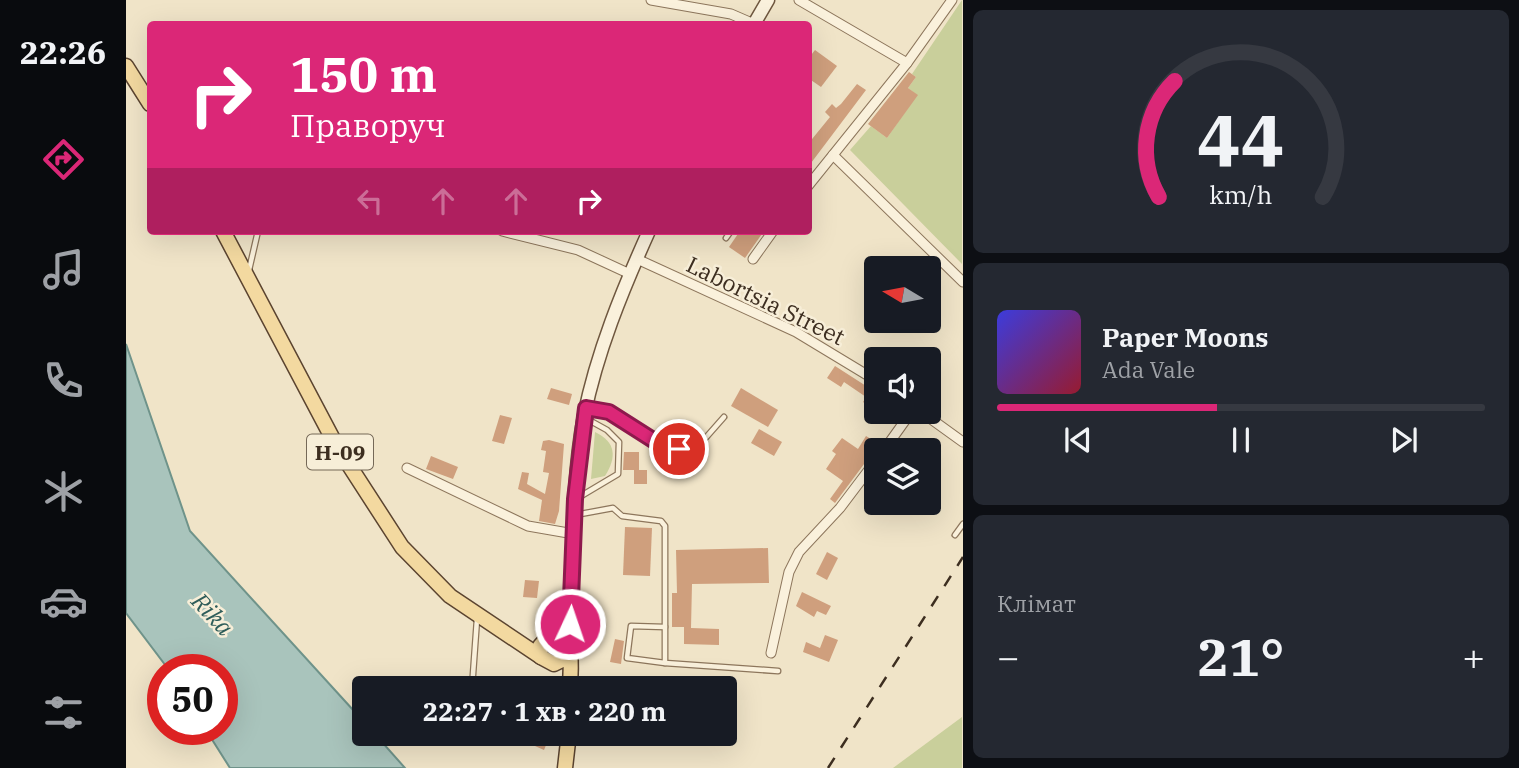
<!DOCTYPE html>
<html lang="uk">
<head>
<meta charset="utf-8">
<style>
	body { margin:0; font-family:"IBM Plex Serif",serif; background:#242831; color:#f1f3f6; height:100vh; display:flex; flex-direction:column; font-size:26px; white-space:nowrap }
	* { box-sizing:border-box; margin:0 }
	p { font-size:23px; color:#9ea1a6 }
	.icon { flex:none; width:38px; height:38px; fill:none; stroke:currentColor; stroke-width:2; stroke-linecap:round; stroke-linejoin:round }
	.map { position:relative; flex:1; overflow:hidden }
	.details { display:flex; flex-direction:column; gap:10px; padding:10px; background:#0d0f14; width:556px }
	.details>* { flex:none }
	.guide { position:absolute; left:21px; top:21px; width:665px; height:214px; border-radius:7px; box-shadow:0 7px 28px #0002; background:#db2777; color:#fff; overflow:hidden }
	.needle { width:46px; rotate:280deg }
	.fabs { position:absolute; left:738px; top:256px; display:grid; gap:14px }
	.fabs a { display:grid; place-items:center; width:77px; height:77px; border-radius:7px; background:#171b24; box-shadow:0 7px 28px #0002; font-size:35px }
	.speed { position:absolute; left:21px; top:654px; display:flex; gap:14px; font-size:35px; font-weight:700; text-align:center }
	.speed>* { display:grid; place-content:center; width:91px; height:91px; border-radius:50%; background:#171b24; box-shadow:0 7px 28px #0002; line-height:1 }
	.speed .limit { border:10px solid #d22; background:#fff; color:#111 }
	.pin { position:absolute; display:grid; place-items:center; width:60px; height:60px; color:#fff; margin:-30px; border:4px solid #fff; border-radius:50%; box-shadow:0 2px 7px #0007 }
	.me { position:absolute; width:77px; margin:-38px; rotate:3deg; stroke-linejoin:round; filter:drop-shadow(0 0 5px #0008) }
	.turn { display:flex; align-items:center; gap:24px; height:147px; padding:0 28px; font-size:32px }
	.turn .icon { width:91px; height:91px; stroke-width:2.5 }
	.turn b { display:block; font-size:49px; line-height:60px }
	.lanes { display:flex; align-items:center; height:66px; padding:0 28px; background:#0003; justify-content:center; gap:35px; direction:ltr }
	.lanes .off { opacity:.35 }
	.big { font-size:52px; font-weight:700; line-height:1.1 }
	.details .widget { flex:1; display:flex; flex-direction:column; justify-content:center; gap:10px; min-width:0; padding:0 24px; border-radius:10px; background:#242831 }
	.details .dial { align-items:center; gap:0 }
	.dial svg { height:182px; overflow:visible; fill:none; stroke:#363941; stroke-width:7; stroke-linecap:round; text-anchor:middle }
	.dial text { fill:#f1f3f6; stroke:none }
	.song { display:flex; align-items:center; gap:21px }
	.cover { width:84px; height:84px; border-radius:10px; background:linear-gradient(135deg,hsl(240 70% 55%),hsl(350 70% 35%)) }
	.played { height:7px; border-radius:4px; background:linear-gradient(90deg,#db2777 45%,#363941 45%) }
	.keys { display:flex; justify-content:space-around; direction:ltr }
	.heat { display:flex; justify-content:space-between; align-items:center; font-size:38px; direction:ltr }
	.trip { position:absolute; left:226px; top:676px; width:385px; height:70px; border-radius:7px; background:#171b24; box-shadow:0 7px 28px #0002; font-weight:700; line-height:70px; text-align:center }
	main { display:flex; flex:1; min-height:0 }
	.tabs { display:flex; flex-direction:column; width:126px; justify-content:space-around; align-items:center; background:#090b0e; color:#9ea1a6 }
	.tabs .icon { width:49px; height:49px }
	.tabs .active { color:#db2777 }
	.tabs b { font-size:32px; color:#f1f3f6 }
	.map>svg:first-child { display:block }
</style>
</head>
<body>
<main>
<nav class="tabs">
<b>22:26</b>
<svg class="icon active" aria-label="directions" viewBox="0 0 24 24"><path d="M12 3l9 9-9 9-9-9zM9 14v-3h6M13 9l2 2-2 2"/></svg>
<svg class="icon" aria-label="music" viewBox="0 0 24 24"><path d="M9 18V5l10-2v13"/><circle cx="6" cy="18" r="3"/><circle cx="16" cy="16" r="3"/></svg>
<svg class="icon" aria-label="phone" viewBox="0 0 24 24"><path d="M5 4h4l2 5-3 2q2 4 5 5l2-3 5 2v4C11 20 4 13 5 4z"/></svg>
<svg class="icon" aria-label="climate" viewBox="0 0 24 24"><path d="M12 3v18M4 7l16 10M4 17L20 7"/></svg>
<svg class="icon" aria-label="car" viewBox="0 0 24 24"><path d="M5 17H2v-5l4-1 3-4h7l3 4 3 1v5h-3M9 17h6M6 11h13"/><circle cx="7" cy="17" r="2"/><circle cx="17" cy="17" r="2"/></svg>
<svg class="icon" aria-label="filters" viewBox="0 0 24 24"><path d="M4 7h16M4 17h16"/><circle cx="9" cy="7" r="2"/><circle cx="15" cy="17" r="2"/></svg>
</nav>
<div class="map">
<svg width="837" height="768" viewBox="0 0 837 768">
	<rect width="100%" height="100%" fill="#f0e4c8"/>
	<g fill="#c9cf9b">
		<path d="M 836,0 L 836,264 L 724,150 L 745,126 L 761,138 L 791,95 L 782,88 L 790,77 L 786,74 Z"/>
		<path d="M 469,432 C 490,442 491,457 479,476 L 465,479 Z"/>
		<path d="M 836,717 L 836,768 L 767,768 Z"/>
	</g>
	<path fill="#a9c4bc" stroke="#6f938a" stroke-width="2" d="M 0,344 L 64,531 L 238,722 L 238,733 L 248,733 L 279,768 L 104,768 L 80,730 L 96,730 L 96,670 L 43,670 L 0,613 Z"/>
	<g fill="#cf9f7d">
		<path d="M 689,50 L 711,66 L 695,87 L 682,78 L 682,59 Z"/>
		<path d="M 783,72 L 790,77 L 782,88 L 792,95 L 761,138 L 742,124 Z"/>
		<path d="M 731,84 L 740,90 L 682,167 L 682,144 L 704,117 L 699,112 L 706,104 L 710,108 L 715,104 Z"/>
		<path d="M 614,231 L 638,231 L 619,258 L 603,247 Z"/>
		<path d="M 709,366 L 751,393 L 751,403 L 747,409 L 737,402 L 740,397 L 718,382 L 715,387 L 701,378 Z"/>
		<path d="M 425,388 L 446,394 L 443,405 L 421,399 Z"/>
		<path d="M 615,388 L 652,410 L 642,427 L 605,406 Z"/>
		<path d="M 374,415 L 386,418 L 378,444 L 366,441 Z"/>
		<path d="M 633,429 L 656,442 L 648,456 L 625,443 Z"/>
		<path d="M 740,436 L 753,444 L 709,503 L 704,499 L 717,481 L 700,469 L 710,454 L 706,451 L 716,438 L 732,449 Z"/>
		<path d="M 423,440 L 438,444 L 433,511 L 429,524 L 413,521 L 416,500 L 392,489 L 396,472 L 403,473 L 401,484 L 419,494 L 423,473 L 417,472 L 420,451 L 415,450 L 417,441 Z"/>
		<path d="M 498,452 L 513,452 L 513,470 L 521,470 L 521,484 L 508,484 L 508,470 L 497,470 Z"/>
		<path d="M 305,456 L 332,467 L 327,479 L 300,469 Z"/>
		<path d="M 499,527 L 526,528 L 524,576 L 497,575 Z"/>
		<path d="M 642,548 L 643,583 L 566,584 L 565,628 L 593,629 L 593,645 L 558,644 L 558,627 L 546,627 L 546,593 L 551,593 L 550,550 Z"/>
		<path d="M 701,552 L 712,558 L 701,580 L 690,574 Z"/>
		<path d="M 399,580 L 413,581 L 411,598 L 397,597 Z"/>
		<path d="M 676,592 L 705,606 L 700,615 L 691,611 L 688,617 L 670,606 Z"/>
		<path d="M 699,635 L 712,640 L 703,662 L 677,652 L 680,642 L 694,648 Z"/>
		<path d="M 489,639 L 498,641 L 495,664 L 484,662 Z"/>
		<path d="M 380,733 L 425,733 L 418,750 Z"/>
	</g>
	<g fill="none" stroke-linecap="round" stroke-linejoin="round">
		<g stroke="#8d765c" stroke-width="7">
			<g id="lane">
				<path d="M 600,238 L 605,231"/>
				<path d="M 123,270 L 132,231"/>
				<path d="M 461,408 L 483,412 L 538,447 L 568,451 L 598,417"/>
				<path d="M 450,499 L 492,474 L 493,442 L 481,430 L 461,419"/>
				<path d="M 449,515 L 487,508 L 496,516 L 535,521 L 539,526 L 539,663 L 652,671"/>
				<path d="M 829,535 L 837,524"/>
				<path d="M 539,663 L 501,658 L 505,626 L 539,627"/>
				<path d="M 346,688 L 351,619"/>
				<path d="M 345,741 L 345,733"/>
			</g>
		</g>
		<g stroke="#8d765c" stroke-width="11">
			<g id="street">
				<path d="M 525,0 L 605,14 L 628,24"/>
				<path d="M 673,0 L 781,63"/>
				<path d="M 707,155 L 837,282"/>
				<path d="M 682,186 L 781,63 L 826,0"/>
				<path d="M 376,231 L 452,250 L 504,274"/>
				<path d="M 511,259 L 670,332 L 751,381"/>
				<path d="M 627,259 L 647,231"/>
				<path d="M 794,411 L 837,442"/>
				<path d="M 758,450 L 786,411"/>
				<path d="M 281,468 L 402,526 L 448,534"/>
				<path d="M 645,653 L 663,572 L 673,552 L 714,508 L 751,459"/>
			</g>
		</g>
		<g stroke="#6f573f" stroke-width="15">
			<g id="secondary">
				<path d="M 628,24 L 642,0"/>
				<path d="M 443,644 C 448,569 444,491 458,416 C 471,352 496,291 523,231"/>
			</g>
		</g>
		<g stroke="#5b4430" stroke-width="17">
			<g id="primary">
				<path d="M 0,66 L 24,104"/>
				<path d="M 97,231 L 210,445 L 276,547 L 324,596 L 415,657"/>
				<path d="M 443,649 L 440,658 L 428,664 L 415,657 L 414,646 L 424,635 C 451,633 444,670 444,688"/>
				<path d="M 439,768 L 443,733"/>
			</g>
		</g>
		<use href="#lane" stroke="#faf1dc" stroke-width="4.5"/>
		<use href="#street" stroke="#faf1dc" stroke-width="9"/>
		<use href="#secondary" stroke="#faf1dc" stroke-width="12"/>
		<use href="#primary" stroke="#f3d9a0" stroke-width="14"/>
		<path stroke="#3d2e20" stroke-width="2.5" stroke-dasharray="12 12" stroke-linecap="butt" d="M 702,768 L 837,557"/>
	</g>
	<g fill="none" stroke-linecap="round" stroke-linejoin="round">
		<g stroke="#8e194d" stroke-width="18">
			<path id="route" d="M 444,624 L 449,499 L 460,408 L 483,412 L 538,447 L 553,449"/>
		</g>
		<use href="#route" stroke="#db2777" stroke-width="12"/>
	</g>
	<g text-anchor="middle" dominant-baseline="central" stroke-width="5" stroke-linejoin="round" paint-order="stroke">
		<rect fill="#f7eed8" stroke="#756857" stroke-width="2" x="181" y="434.5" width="66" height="35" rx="5"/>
		<g font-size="21" font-weight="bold" fill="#3d2e20">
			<text x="214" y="452">Н-09</text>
		</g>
		<g font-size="23" fill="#3d2e20" stroke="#f7eed8">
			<text transform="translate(640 300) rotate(26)">Labortsia Street</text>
		</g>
		<g font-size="24" font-style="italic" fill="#2f5d5a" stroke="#f7eed8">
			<text transform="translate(87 614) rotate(47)">Rika</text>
		</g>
	</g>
</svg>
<div class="fabs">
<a><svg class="needle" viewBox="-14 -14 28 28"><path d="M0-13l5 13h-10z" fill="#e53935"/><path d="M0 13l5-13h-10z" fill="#9ea1a6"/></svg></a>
<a><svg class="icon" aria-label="sound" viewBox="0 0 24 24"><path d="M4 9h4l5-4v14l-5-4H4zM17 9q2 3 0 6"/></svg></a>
<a><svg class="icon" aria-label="layers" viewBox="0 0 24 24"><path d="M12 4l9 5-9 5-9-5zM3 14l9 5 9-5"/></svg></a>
</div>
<div class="speed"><div class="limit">50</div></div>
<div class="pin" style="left:553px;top:449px;background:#d93025"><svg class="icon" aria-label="arrive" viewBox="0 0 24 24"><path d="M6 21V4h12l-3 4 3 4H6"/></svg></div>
<svg class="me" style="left:444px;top:624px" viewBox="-20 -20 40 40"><circle r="17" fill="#db2777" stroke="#fff" stroke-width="3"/><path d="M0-11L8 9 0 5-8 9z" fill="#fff"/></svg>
<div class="trip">22:27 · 1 хв · 220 m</div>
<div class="guide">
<div class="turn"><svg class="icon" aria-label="right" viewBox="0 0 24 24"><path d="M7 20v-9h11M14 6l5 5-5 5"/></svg><div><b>150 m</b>Праворуч</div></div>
<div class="lanes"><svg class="icon off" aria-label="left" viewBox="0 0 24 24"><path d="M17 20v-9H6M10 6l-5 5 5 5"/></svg><svg class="icon off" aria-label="ahead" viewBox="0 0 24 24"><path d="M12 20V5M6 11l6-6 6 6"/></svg><svg class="icon off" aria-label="ahead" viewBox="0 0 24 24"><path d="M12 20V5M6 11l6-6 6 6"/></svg><svg class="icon" aria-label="right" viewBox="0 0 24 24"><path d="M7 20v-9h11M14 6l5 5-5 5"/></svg></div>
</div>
</div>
<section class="details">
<div class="widget dial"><svg viewBox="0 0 100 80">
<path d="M14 69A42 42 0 1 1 86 69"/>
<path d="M14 69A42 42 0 0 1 21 18" stroke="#db2777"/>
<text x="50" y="56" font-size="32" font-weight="700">44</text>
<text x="50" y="72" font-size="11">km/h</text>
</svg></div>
<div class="widget">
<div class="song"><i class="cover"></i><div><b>Paper Moons</b><p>Ada Vale</p></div></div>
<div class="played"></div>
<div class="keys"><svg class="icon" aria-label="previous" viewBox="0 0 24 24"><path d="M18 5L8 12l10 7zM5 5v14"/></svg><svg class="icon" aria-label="pause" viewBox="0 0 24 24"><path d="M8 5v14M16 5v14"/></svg><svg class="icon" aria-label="next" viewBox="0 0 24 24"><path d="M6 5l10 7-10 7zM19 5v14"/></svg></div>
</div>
<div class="widget"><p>Клімат</p>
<div class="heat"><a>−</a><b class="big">21°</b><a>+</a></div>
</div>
</section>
</main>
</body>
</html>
